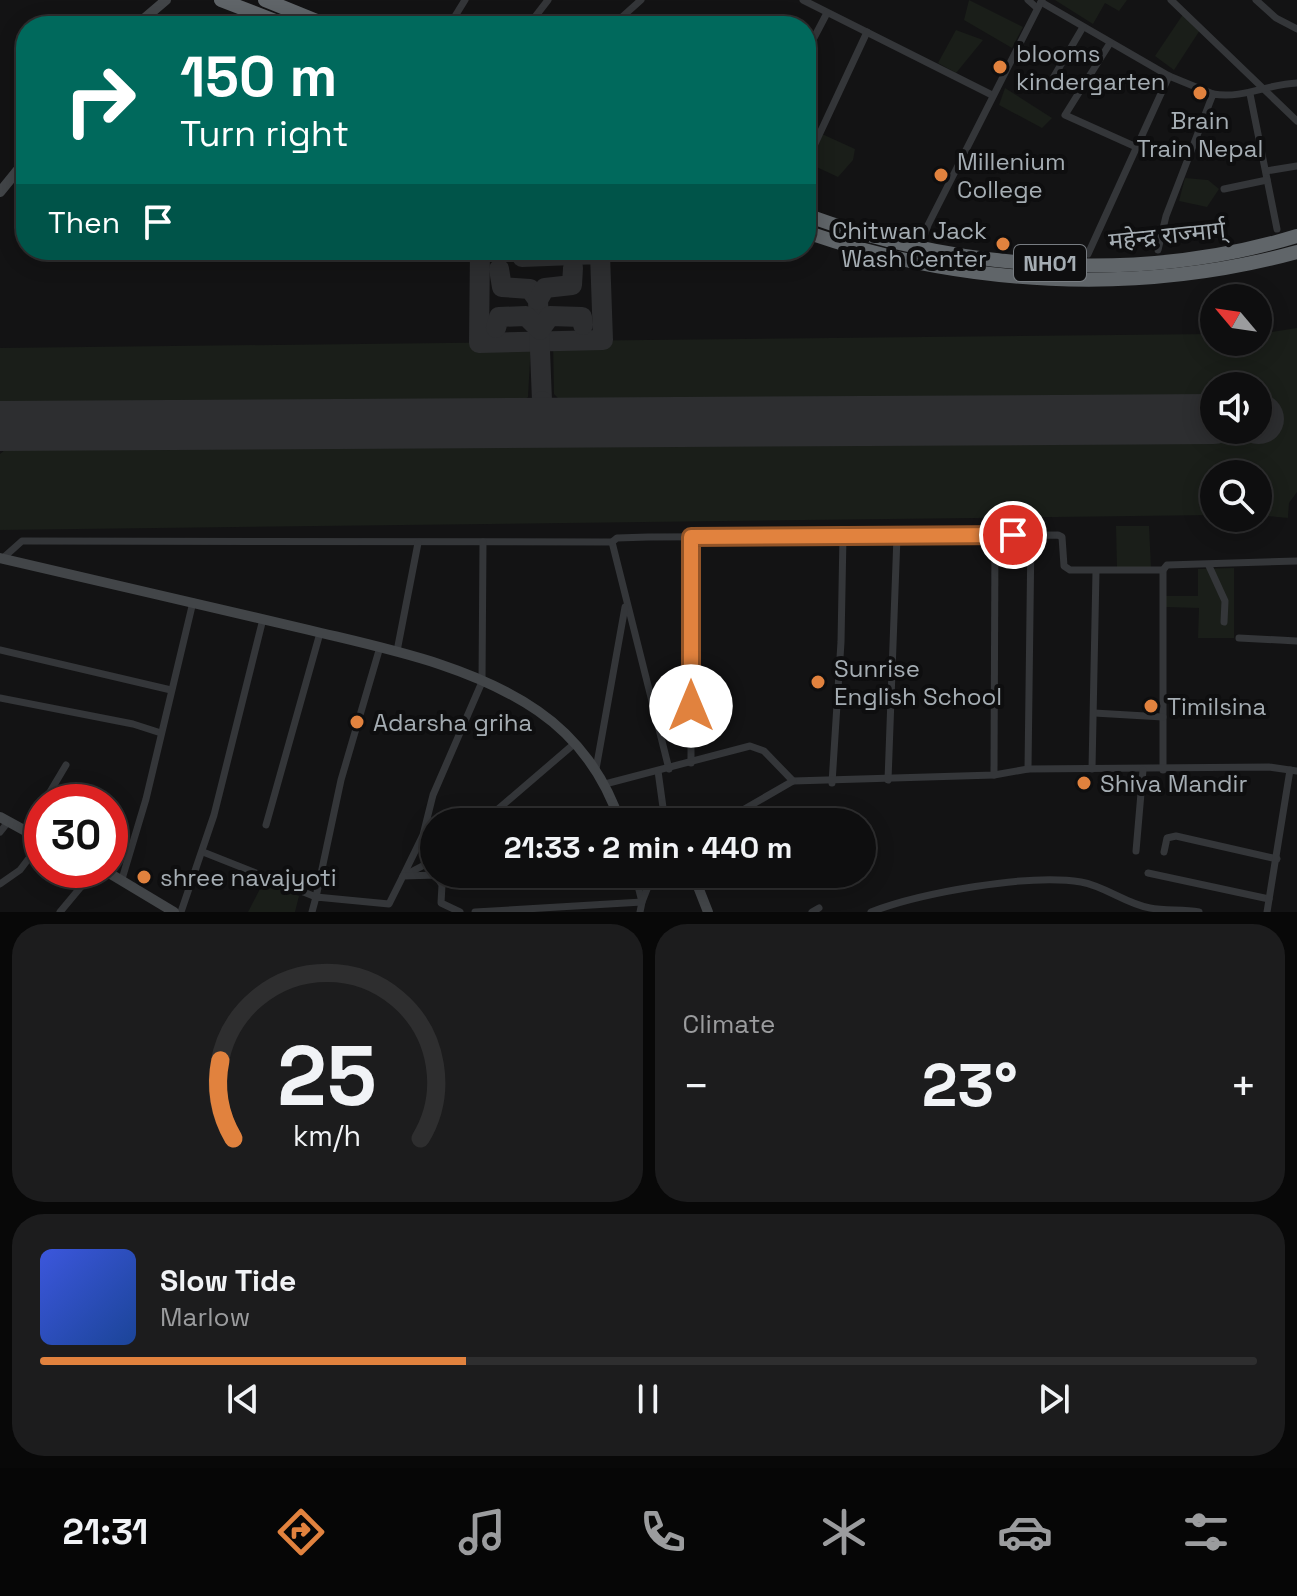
<!DOCTYPE html>
<html lang="en">
<head>
<meta charset="utf-8">
<style>
	body { margin:0; font-family:"Space Grotesk","Noto Sans Devanagari",sans-serif; background:#1c1c1d; color:#f1f3f6; height:100vh; display:flex; flex-direction:column; font-size:30px; white-space:nowrap }
	* { box-sizing:border-box; margin:0 }
	p { font-size:26px; color:#9b9c9e }
	.icon { flex:none; width:44px; height:44px; fill:none; stroke:currentColor; stroke-width:2; stroke-linecap:round; stroke-linejoin:round }
	.map { position:relative; height:912px; overflow:hidden }
	.side { display:flex; flex-direction:column; gap:12px; padding:12px; background:#080808; flex:1 }
	.side>* { flex:none }
	.top-card { position:absolute; left:16px; top:16px; width:800px; height:244px; border-radius:32px; box-shadow:0 4px 20px #0003,0 0 0 2px #2e2e2f; background:#00695c; color:#fff; overflow:hidden }
	.needle { width:52px; rotate:299deg }
	.fabs { position:absolute; left:1200px; top:284px; display:grid; gap:16px }
	.fabs a { display:grid; place-items:center; width:72px; height:72px; border-radius:50%; background:#0e0e0f; box-shadow:0 4px 20px #0003,0 0 0 2px #2e2e2f; font-size:40px }
	.speed { position:absolute; left:24px; top:784px; display:flex; gap:16px; font-size:40px; font-weight:700; text-align:center }
	.speed>* { display:grid; place-content:center; width:104px; height:104px; border-radius:50%; background:#0e0e0f; box-shadow:0 4px 20px #0003,0 0 0 2px #2e2e2f; line-height:1 }
	.speed .limit { border:12px solid #d22; background:#fff; color:#111 }
	.pin { position:absolute; display:grid; place-items:center; width:68px; height:68px; color:#fff; margin:-34px; border:4px solid #fff; border-radius:50%; box-shadow:0 2px 8px #0007 }
	.me { position:absolute; width:88px; margin:-44px; rotate:0deg; stroke-linejoin:round; filter:drop-shadow(0 0 6px #0008) }
	.turn { display:flex; align-items:center; gap:28px; height:168px; padding:0 32px; font-size:36px }
	.turn .icon { width:104px; height:104px; stroke-width:2.5 }
	.turn b { display:block; font-size:56px; line-height:68px }
	.then { display:flex; align-items:center; height:76px; padding:0 32px; background:#0003; gap:16px; font-size:30px }
	.big { font-size:60px; font-weight:700; line-height:1.1 }
	.side .tile { flex:1; display:flex; flex-direction:column; justify-content:center; gap:12px; min-width:0; padding:0 28px; border-radius:32px; background:#1c1c1d }
	.side .dial { align-items:center; gap:0 }
	.dial svg { height:208px; overflow:visible; fill:none; stroke:#2e2e2f; stroke-width:7; stroke-linecap:round; text-anchor:middle }
	.dial text { fill:#f1f3f6; stroke:none }
	.song { display:flex; align-items:center; gap:24px }
	.cover { width:96px; height:96px; border-radius:12px; background:linear-gradient(135deg,hsl(230 70% 55%),hsl(220 70% 35%)) }
	.played { height:8px; border-radius:4px; background:linear-gradient(90deg,#e1823e 35%,#2e2e2f 35%) }
	.keys { display:flex; justify-content:space-around; direction:ltr }
	.heat { display:flex; justify-content:space-between; align-items:center; font-size:44px; direction:ltr }
	.side .tiles { flex:1; display:grid; gap:12px; grid-template-columns:1fr 1fr }
	.tile:last-child { grid-column:span 2 }
	.trip { position:absolute; left:420px; top:808px; width:456px; height:80px; border-radius:40px; background:#0e0e0f; box-shadow:0 4px 20px #0003,0 0 0 2px #2e2e2f; font-weight:700; line-height:80px; text-align:center }
	.menu { display:flex; height:128px; justify-content:space-around; align-items:center; background:#060606; color:#9b9c9e }
	.menu .icon { width:56px; height:56px }
	.menu .on { color:#e1823e }
	.menu b { font-size:36px; color:#f1f3f6 }
	.map>svg:first-child { display:block }
</style>
</head>
<body>
<div class="map">
<svg width="1297" height="912" viewBox="0 0 1297 912">
	<rect width="100%" height="100%" fill="#131314"/>
	<g fill="#1a1e19">
		<path d="M 969,0 L 1023,27 L 1012,48 L 964,20 Z"/>
		<path d="M 1055,0 L 1127,0 L 1119,11 L 1105,3 L 1093,24 Z"/>
		<path d="M 1184,13 L 1200,30 L 1174,70 L 1155,56 Z"/>
		<path d="M 956,30 L 983,40 L 956,73 L 938,63 Z"/>
		<path d="M 1005,88 L 1052,118 L 1042,128 L 999,105 Z"/>
		<path d="M 822,134 L 855,149 L 853,160 L 838,177 L 810,164 Z"/>
		<path d="M 1185,178 L 1208,180 L 1219,189 L 1207,207 L 1179,201 Z"/>
		<path d="M 1297,328 L 1297,492 L 1289,503 L 1288,518 L 1258,515 L 1258,474 L 1214,474 L 1214,515 L 0,530 L 0,454 L 9,447 L 1263,438 L 1258,386 L 1214,386 L 1214,406 L 569,409 L 554,394 L 553,341 L 1214,334 L 1214,342 L 1258,342 L 1258,334 Z"/>
		<path d="M 531,342 L 528,397 L 510,410 L 0,414 L 0,348 Z"/>
		<path d="M 1116,526 L 1149,526 L 1151,568 L 1117,568 Z"/>
		<path d="M 1234,568 L 1234,638 L 1198,638 L 1199,608 L 1166,607 L 1166,596 L 1198,596 L 1198,569 Z"/>
		<path d="M 264,881 L 299,896 L 295,912 L 248,912 Z"/>
	</g>
	<g fill="none" stroke-linecap="round" stroke-linejoin="round">
		<g stroke="#2d2e30" stroke-width="20">
			<path d="M 480,250 L 479,343 L 603,340 L 600,254 L 522,257 L 522,250"/>
			<path d="M 499,269 L 502,287 L 530,289 L 538,300 L 542,401 L 551,417 L 565,423"/>
			<path d="M 538,300 L 545,288 L 572,285 L 573,268"/>
			<path d="M 496,328 L 499,317 L 526,316 L 540,330 L 550,316 L 582,317 L 583,325"/>
			<path d="M 516,423 L 532,419 L 542,401"/>
		</g>
		<g stroke="#2d2e30" stroke-width="50">
			<path d="M 1258,419 L 1259,419"/>
			<path d="M 0,426 L 1214,419"/>
		</g>
		<g stroke="#343639" stroke-width="7">
			<path d="M 803,0 L 992,95"/>
			<path d="M 1028,0 L 1037,8"/>
			<path d="M 1171,0 L 1297,121"/>
			<path d="M 1256,0 L 1276,18 L 1297,29"/>
			<path d="M 1041,2 L 1169,76 L 1213,94"/>
			<path d="M 449,26 L 465,0"/>
			<path d="M 528,26 L 548,0"/>
			<path d="M 612,26 L 641,0"/>
			<path d="M 1110,43 L 1065,115 L 1134,146"/>
			<path d="M 806,53 L 827,13"/>
			<path d="M 1046,90 L 1083,27"/>
			<path d="M 1250,94 L 1277,229"/>
			<path d="M 806,163 L 867,32"/>
			<path d="M 1266,171 L 1297,166"/>
			<path d="M 1224,189 L 1267,180"/>
			<path d="M 1158,250 L 1166,216 L 1213,94 C 1244,99 1267,84 1297,83"/>
			<path d="M 1088,254 L 1169,76"/>
			<path d="M 915,262 L 928,225 L 1042,0"/>
			<path d="M 612,542 L 669,769"/>
			<path d="M 2,559 L 22,541 L 28,541 L 612,542 L 617,538 L 648,537 L 897,536"/>
			<path d="M 1209,566 L 1225,601 L 1224,622"/>
			<path d="M 1163,570 L 1163,770"/>
			<path d="M 1239,638 L 1297,641"/>
			<path d="M 0,650 L 171,690"/>
			<path d="M 397,651 L 418,543"/>
			<path d="M 0,698 L 133,724 L 161,733"/>
			<path d="M 1094,713 L 1163,717"/>
			<path d="M 691,763 L 691,537"/>
			<path d="M 596,769 L 625,607"/>
			<path d="M 1028,769 L 1031,534"/>
			<path d="M 1092,769 L 1096,571"/>
			<path d="M 658,771 L 665,822"/>
			<path d="M 994,775 L 995,535"/>
			<path d="M 888,780 L 897,536 L 1058,535 L 1062,537 L 1064,566 L 1070,570 L 1163,570 L 1167,565 L 1297,561"/>
			<path d="M 832,783 L 841,642 L 843,536"/>
			<path d="M 605,784 L 750,746 L 764,751 L 793,781 L 994,775 L 1028,769 L 1269,767 L 1297,771"/>
			<path d="M 44,802 L 66,765"/>
			<path d="M 483,822 L 574,744"/>
			<path d="M 722,822 L 793,781"/>
			<path d="M 266,825 L 320,633"/>
			<path d="M 0,832 L 8,822"/>
			<path d="M 27,832 L 42,806"/>
			<path d="M 1136,851 L 1143,770"/>
			<path d="M 203,852 L 316,897 L 341,780 L 380,647"/>
			<path d="M 1164,852 L 1167,838 L 1176,836 L 1277,859"/>
			<path d="M 1148,873 L 1269,899"/>
			<path d="M 635,874 L 642,902 L 640,912"/>
			<path d="M 405,875 L 434,860"/>
			<path d="M 403,876 L 423,835 L 433,795 L 482,682 L 483,542"/>
			<path d="M 437,877 L 442,885 L 441,903 L 460,912"/>
			<path d="M 122,879 L 146,799 L 193,602"/>
			<path d="M 0,884 L 20,870 L 42,841"/>
			<path d="M 60,912 L 95,870"/>
			<path d="M 181,912 L 214,815 L 263,619"/>
			<path d="M 312,912 L 316,897 L 389,904 L 403,876 L 473,874"/>
			<path d="M 475,912 L 642,902 L 653,874"/>
			<path d="M 812,912 L 819,908"/>
			<path d="M 871,912 C 920,893 1030,873 1081,882 C 1105,886 1126,904 1150,908 C 1166,911 1183,909 1199,912"/>
			<path d="M 1267,912 L 1290,770"/>
		</g>
		<g stroke="#424548" stroke-width="10">
			<path d="M 139,23 L 166,0"/>
			<path d="M 0,192 L 26,160"/>
			<path d="M 0,558 C 103,583 206,605 309,630 C 387,649 471,665 538,711 C 577,738 605,777 620,822"/>
			<path d="M 0,817 L 42,840"/>
			<path d="M 104,870 L 174,912"/>
			<path d="M 693,874 L 708,912"/>
		</g>
		<g stroke="#606569" stroke-width="14">
			<path d="M 221,0 L 288,26"/>
			<path d="M 265,0 L 329,26"/>
			<path d="M 806,215 C 959,271 1140,284 1297,236"/>
			<path d="M 806,232 C 962,286 1137,296 1297,252"/>
		</g>
	</g>
	<g fill="none" stroke-linecap="round" stroke-linejoin="round">
		<g stroke="#925428" stroke-width="20">
			<path id="route" d="M 691,706 L 691,537 L 1013,535"/>
		</g>
		<use href="#route" stroke="#e1823e" stroke-width="14"/>
	</g>
	<g fill="#e1823e" stroke="#0e0e0f" stroke-width="3">
		<circle cx="1000" cy="67" r="8"/>
		<circle cx="1200" cy="93" r="8"/>
		<circle cx="941" cy="175" r="8"/>
		<circle cx="1003" cy="244" r="8"/>
		<circle cx="818" cy="682" r="8"/>
		<circle cx="1151" cy="706" r="8"/>
		<circle cx="357" cy="722" r="8"/>
		<circle cx="1084" cy="783" r="8"/>
		<circle cx="144" cy="877" r="8"/>
	</g>
	<g text-anchor="middle" dominant-baseline="central" stroke-width="8" stroke-linejoin="round" paint-order="stroke">
		<rect fill="#0e0e0f" stroke="#787d82" stroke-width="2" x="1014" y="245" width="72" height="36" rx="6"/>
		<g font-size="22" font-weight="bold" fill="#a5adb3">
			<text x="1050" y="263">NH01</text>
		</g>
		<g font-size="24" fill="#a5adb3" stroke="#0e0e0f" text-anchor="start">
			<text x="1016" y="53">blooms<tspan x="1016" dy="28">kindergarten</tspan></text>
			<text x="1200" y="120" text-anchor="middle">Brain<tspan x="1200" dy="28">Train Nepal</tspan></text>
			<text x="957" y="161">Millenium<tspan x="957" dy="28">College</tspan></text>
			<text x="987" y="230" text-anchor="end">Chitwan Jack<tspan x="987" dy="28">Wash Center</tspan></text>
			<text x="834" y="668">Sunrise<tspan x="834" dy="28">English School</tspan></text>
			<text x="1167" y="706">Timilsina</text>
			<text x="373" y="722">Adarsha griha</text>
			<text x="1100" y="783">Shiva Mandir</text>
			<text x="160" y="877">shree navajyoti</text>
		</g>
		<g font-size="24" fill="#a5adb3" stroke="#0e0e0f">
			<text transform="translate(1167 235) rotate(-6)">महेन्द्र राज्मार्ग्</text>
		</g>
	</g>
</svg>
<div class="fabs">
<a><svg class="needle" viewBox="-14 -14 28 28"><path d="M0-13l5 13h-10z" fill="#e53935"/><path d="M0 13l5-13h-10z" fill="#9b9c9e"/></svg></a>
<a><svg class="icon" aria-label="sound" viewBox="0 0 24 24"><path d="M4 9h4l5-4v14l-5-4H4zM17 9q2 3 0 6"/></svg></a>
<a><svg class="icon" aria-label="search" viewBox="0 0 24 24"><circle cx="10" cy="10" r="6"/><path d="M15 15l6 6"/></svg></a>
</div>
<div class="speed"><div class="limit">30</div></div>
<div class="pin" style="left:1013px;top:535px;background:#d93025"><svg class="icon" aria-label="arrive" viewBox="0 0 24 24"><path d="M6 21V4h12l-3 4 3 4H6"/></svg></div>
<svg class="me" style="left:691px;top:706px" viewBox="-20 -20 40 40"><circle r="19" fill="#fff"/><path d="M0-13L10 11 0 6-10 11z" fill="#e1823e"/></svg>
<div class="trip">21:33 · 2 min · 440 m</div>
<div class="top-card">
<div class="turn"><svg class="icon" aria-label="right" viewBox="0 0 24 24"><path d="M7 20v-9h11M14 6l5 5-5 5"/></svg><div><b>150 m</b>Turn right</div></div>
<div class="then">Then<svg class="icon" aria-label="arrive" viewBox="0 0 24 24"><path d="M6 21V4h12l-3 4 3 4H6"/></svg></div>
</div>
</div>
<section class="side">
<div class="tiles">
<div class="tile dial"><svg viewBox="0 0 100 80">
<path d="M14 69A42 42 0 1 1 86 69"/>
<path d="M14 69A42 42 0 0 1 9 39" stroke="#e1823e"/>
<text x="50" y="56" font-size="32" font-weight="700">25</text>
<text x="50" y="72" font-size="11">km/h</text>
</svg></div>
<div class="tile"><p>Climate</p>
<div class="heat"><a>−</a><b class="big">23°</b><a>+</a></div>
</div>
<div class="tile">
<div class="song"><i class="cover"></i><div><b>Slow Tide</b><p>Marlow</p></div></div>
<div class="played"></div>
<div class="keys"><svg class="icon" aria-label="previous" viewBox="0 0 24 24"><path d="M18 5L8 12l10 7zM5 5v14"/></svg><svg class="icon" aria-label="pause" viewBox="0 0 24 24"><path d="M8 5v14M16 5v14"/></svg><svg class="icon" aria-label="next" viewBox="0 0 24 24"><path d="M6 5l10 7-10 7zM19 5v14"/></svg></div>
</div>
</div>
</section>
<nav class="menu">
<b>21:31</b>
<svg class="icon on" aria-label="directions" viewBox="0 0 24 24"><path d="M12 3l9 9-9 9-9-9zM9 14v-3h6M13 9l2 2-2 2"/></svg>
<svg class="icon" aria-label="music" viewBox="0 0 24 24"><path d="M9 18V5l10-2v13"/><circle cx="6" cy="18" r="3"/><circle cx="16" cy="16" r="3"/></svg>
<svg class="icon" aria-label="phone" viewBox="0 0 24 24"><path d="M5 4h4l2 5-3 2q2 4 5 5l2-3 5 2v4C11 20 4 13 5 4z"/></svg>
<svg class="icon" aria-label="climate" viewBox="0 0 24 24"><path d="M12 3v18M4 7l16 10M4 17L20 7"/></svg>
<svg class="icon" aria-label="car" viewBox="0 0 24 24"><path d="M5 17H2v-5l4-1 3-4h7l3 4 3 1v5h-3M9 17h6M6 11h13"/><circle cx="7" cy="17" r="2"/><circle cx="17" cy="17" r="2"/></svg>
<svg class="icon" aria-label="filters" viewBox="0 0 24 24"><path d="M4 7h16M4 17h16"/><circle cx="9" cy="7" r="2"/><circle cx="15" cy="17" r="2"/></svg>
</nav>
</body>
</html>
